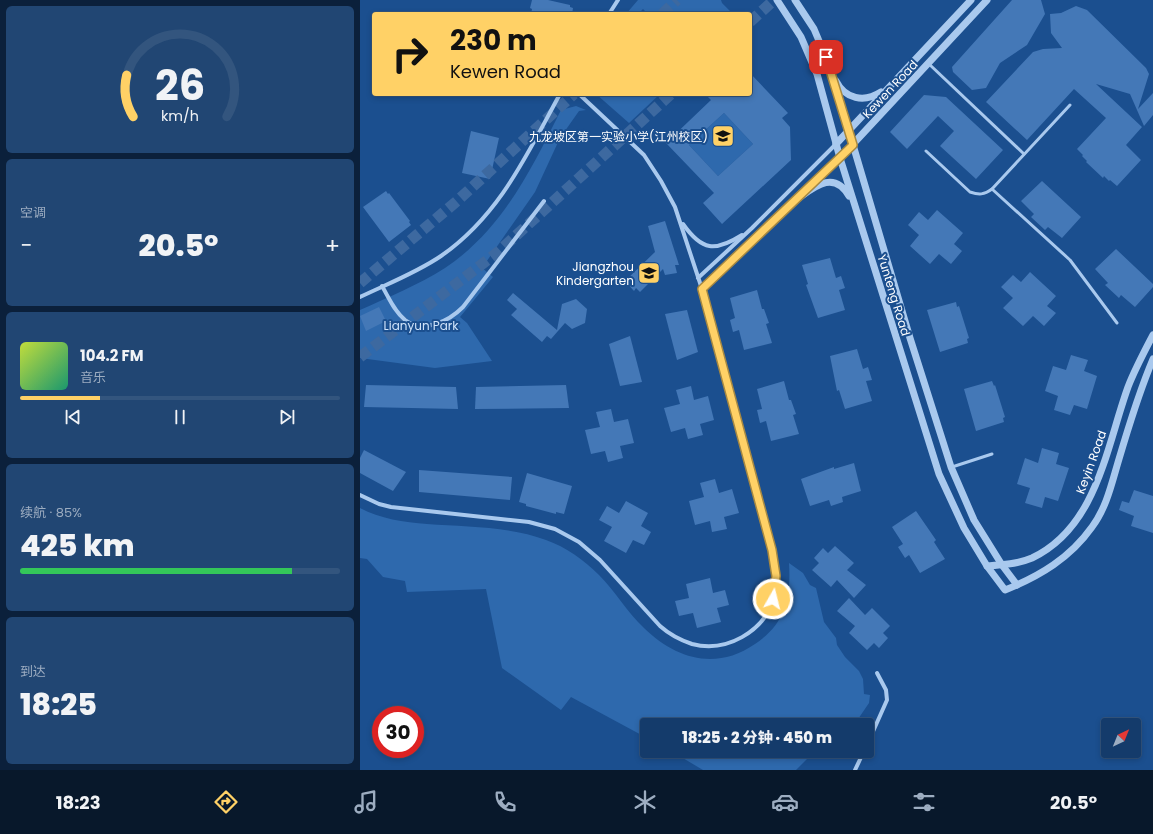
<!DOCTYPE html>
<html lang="zh">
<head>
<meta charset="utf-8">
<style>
	body { margin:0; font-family:Poppins,"Noto Sans SC",sans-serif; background:#214673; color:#f1f3f6; height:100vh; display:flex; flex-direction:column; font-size:15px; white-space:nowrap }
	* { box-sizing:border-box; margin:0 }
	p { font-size:13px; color:#9dadc1 }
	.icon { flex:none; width:22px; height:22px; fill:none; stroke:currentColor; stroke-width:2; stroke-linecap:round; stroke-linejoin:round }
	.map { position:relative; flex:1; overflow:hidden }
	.sheet { display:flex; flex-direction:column; gap:6px; padding:6px; background:#0b203b; width:360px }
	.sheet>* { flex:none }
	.banner { position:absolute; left:12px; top:12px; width:380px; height:84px; border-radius:4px; box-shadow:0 2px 6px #0003,0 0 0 1px #33557e; background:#ffd166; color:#111; overflow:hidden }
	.needle { width:26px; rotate:43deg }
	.buttons { position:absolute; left:741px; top:718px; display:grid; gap:8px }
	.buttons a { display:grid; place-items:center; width:40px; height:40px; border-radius:4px; background:#143b6b; box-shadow:0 2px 6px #0003,0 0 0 1px #33557e; font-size:20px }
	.speed { position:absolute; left:12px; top:706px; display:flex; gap:8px; font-size:20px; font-weight:700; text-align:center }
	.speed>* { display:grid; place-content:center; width:52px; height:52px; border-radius:50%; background:#143b6b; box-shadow:0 2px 6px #0003,0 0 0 1px #33557e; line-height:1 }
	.speed .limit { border:6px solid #d22; background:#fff; color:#111 }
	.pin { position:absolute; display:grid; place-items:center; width:34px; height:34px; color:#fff; margin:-17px; border-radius:8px; box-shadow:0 2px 6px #0006 }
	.me { position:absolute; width:44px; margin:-22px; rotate:8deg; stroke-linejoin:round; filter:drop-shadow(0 0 3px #0008) }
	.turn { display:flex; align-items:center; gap:14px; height:84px; padding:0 12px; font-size:18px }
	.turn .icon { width:52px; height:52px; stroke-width:2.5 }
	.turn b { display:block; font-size:28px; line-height:34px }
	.big { font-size:30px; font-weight:800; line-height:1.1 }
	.sheet .widget { flex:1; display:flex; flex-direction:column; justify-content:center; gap:6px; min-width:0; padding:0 14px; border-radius:6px; background:#214673 }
	.sheet .dial { align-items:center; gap:0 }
	.dial svg { height:104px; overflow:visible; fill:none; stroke:#33557e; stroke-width:7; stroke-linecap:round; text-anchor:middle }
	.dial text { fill:#f1f3f6; stroke:none }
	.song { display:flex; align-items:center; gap:12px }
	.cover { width:48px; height:48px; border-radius:6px; background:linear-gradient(135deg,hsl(70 70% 55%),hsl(160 70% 35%)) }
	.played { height:4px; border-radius:2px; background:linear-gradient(90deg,#ffd166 25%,#33557e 25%) }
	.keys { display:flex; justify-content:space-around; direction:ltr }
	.heat { display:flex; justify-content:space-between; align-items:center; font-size:22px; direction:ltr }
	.charge { height:6px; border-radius:3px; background:linear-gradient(90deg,#34c759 85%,#33557e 0) }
	.trip { position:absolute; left:280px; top:718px; width:234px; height:40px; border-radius:4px; background:#143b6b; box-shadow:0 2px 6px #0003,0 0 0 1px #33557e; font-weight:800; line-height:40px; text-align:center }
	.tab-bar { display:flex; height:64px; justify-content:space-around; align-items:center; background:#08182b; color:#9dadc1 }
	.tab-bar .icon { width:28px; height:28px }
	.tab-bar .on { color:#ffd166 }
	.tab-bar b { font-size:18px; color:#f1f3f6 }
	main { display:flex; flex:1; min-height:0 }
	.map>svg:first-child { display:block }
</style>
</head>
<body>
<main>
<section class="sheet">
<div class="widget dial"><svg viewBox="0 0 100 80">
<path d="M14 69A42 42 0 1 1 86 69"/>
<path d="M14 69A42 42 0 0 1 9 37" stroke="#ffd166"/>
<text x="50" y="56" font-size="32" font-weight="700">26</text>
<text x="50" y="72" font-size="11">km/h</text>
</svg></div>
<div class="widget"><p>空调</p>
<div class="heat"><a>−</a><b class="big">20.5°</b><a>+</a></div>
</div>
<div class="widget">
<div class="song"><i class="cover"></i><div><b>104.2 FM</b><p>音乐</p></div></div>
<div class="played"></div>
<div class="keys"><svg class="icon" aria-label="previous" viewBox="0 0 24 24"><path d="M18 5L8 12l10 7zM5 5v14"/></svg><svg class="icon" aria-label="pause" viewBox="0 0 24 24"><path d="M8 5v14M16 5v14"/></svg><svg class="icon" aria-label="next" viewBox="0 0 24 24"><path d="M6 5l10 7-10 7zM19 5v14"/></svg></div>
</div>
<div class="widget"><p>续航 · 85%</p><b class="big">425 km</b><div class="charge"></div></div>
<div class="widget"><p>到达</p><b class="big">18:25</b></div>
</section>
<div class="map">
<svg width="793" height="770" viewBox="0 0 793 770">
	<rect width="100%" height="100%" fill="#1b4f8f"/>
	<g fill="#2e69ad">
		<path d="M 278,0 L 361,0 L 362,3 L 373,14 L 288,14 L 283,9 L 278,14 L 266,14 Z"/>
		<path d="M 236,94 L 300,94 L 269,123 Z"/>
		<path d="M 216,106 L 226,110 L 219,111 L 200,138 L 175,192 L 122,268 L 133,277 L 100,317 L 107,323 L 132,361 L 75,368 L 0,358 L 0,310 C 29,297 58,285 85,268 C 142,230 171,170 201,110 Z"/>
		<path d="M 364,113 L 393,144 L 358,176 L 329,145 Z"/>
		<path d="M 0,508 C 20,519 44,522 67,524 C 106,527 149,526 186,540 C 206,547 224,560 239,575 C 255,591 267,612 284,628 C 316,659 356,671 395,644 C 426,623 431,598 429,563 L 443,573 L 450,585 L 456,588 L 464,622 L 476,638 L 477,645 L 485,657 L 499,671 L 503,679 L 504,694 L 510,695 L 509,703 L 494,725 L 287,725 L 287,738 L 211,697 L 201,710 L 142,668 L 126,589 L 47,592 L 45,581 L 23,577 L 7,559 L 0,558 Z"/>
		<path d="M 311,751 L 455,751 L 436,770 L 343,770 Z"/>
	</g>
	<g fill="#4478b7" fill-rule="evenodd">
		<path d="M 172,0 L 188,0 L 210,5 L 210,7 L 213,8 L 212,14 L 171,14 L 172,9 L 170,8 Z"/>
		<path d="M 652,0 L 681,0 L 685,14 L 667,45 L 640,63 L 626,88 L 612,90 L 593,72 L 592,67 Z"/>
		<path d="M 716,6 L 727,10 L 786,68 L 789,74 L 778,109 L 793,93 L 793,115 L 784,126 L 770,94 L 736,84 L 782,127 L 766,145 L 781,160 L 757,186 L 750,180 L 749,181 L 744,176 L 743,178 L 726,162 L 727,161 L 722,156 L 723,155 L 717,149 L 746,118 L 714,89 L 667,140 L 626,102 L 673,52 L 683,49 L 702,48 L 691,33 L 690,14 L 701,13 Z"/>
		<path d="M 390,73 L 428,113 L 422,118 L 430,127 L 431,160 L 362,224 L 343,203 L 354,193 L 306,143 L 351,100 L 345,94 L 390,94 ZM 364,113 L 393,144 L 358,176 L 329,145 Z"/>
		<path d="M 564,95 L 586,97 L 643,150 L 616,179 L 580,146 L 594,131 L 578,116 L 547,149 L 530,132 Z"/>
		<path d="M 111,131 L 139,138 L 130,179 L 102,173 Z"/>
		<path d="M 682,181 L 721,217 L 702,238 L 688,227 L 685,230 L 671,217 L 674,214 L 661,201 Z"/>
		<path d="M 26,191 L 28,194 L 29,193 L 50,221 L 49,222 L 51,225 L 29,242 L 3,207 Z"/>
		<path d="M 577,210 L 603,233 L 594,244 L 602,251 L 591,264 L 579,254 L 570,264 L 550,246 L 559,235 L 548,225 L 559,212 L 568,220 Z"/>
		<path d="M 305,221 L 319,265 L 315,265 L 317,273 L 305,275 L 303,269 L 280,292 L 276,288 L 274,291 L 265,281 L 295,252 L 288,226 Z"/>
		<path d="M 756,249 L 793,284 L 793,287 L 775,307 L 761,295 L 759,298 L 745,285 L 748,283 L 735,269 Z"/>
		<path d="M 470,258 L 476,278 L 481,276 L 485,288 L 479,290 L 485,310 L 458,318 L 446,285 L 448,284 L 442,265 Z"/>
		<path d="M 670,272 L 696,296 L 687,306 L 696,313 L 684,326 L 673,316 L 663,326 L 643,308 L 653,298 L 641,287 L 653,275 L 661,282 Z"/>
		<path d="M 397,290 L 402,309 L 404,309 L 409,323 L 406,324 L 412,343 L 384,350 L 379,330 L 373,332 L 370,320 L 375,318 L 370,298 Z"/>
		<path d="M 153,293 L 197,330 L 202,304 L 216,299 L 227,309 L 225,323 L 212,329 L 205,323 L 191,339 L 187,336 L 182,342 L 151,315 L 157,309 L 147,300 Z"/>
		<path d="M 596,302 L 597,307 L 599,306 L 609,338 L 607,339 L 608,343 L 580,352 L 567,310 Z"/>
		<path d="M 19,307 L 26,321 L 6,331 L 0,316 Z"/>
		<path d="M 327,310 L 338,352 L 317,360 L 305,314 Z"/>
		<path d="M 270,336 L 282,382 L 260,386 L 249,344 Z"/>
		<path d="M 497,349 L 503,369 L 508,367 L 512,380 L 506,381 L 512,401 L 485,409 L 479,390 L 477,391 L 470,356 Z"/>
		<path d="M 711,355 L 728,360 L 724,371 L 737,376 L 727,409 L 714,405 L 710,415 L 694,410 L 698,396 L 685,391 L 693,366 L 706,370 Z"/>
		<path d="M 424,381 L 429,400 L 431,400 L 436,414 L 433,415 L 439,434 L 411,441 L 406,421 L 400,423 L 397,410 L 402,409 L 397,389 Z"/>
		<path d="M 632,381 L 634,386 L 635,385 L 645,417 L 643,418 L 644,422 L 616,431 L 604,389 Z"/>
		<path d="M 6,385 L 96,387 L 98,409 L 4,407 Z"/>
		<path d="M 206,385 L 209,408 L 115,409 L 116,387 Z"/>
		<path d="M 331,386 L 334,400 L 348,396 L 354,420 L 340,424 L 343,435 L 328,439 L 325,428 L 311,432 L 304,408 L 320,404 L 316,390 Z"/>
		<path d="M 251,409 L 254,422 L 268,419 L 274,443 L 260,446 L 263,458 L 248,462 L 245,451 L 231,454 L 225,430 L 240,427 L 236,412 Z"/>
		<path d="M 682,448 L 699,453 L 696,464 L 709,468 L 698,501 L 685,497 L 682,508 L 665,503 L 670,488 L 657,484 L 665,458 L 678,463 Z"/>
		<path d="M 4,450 L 46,472 L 33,491 L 0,473 L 0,458 Z"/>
		<path d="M 494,463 L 501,491 L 482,497 L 483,502 L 471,506 L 469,500 L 450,506 L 441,479 L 474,467 L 474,469 Z"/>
		<path d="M 59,470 L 152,477 L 150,500 L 59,492 Z"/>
		<path d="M 167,473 L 212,486 L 204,514 L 196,512 L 196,514 L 166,506 L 166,504 L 159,502 Z"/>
		<path d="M 355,479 L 359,493 L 372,489 L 379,513 L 364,517 L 367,529 L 352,532 L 350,521 L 335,525 L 329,501 L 344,497 L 340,483 Z"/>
		<path d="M 774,490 L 793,496 L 793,533 L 771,526 L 774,516 L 759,510 L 762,501 L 769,503 Z"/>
		<path d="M 266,501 L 288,513 L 281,526 L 291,532 L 284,545 L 273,540 L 266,553 L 244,541 L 252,527 L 239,520 L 247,506 L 259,513 Z"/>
		<path d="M 556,511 L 576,540 L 574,542 L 585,559 L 560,573 L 549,555 L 545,558 L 538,547 L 543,544 L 532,527 Z"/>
		<path d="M 475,546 L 494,563 L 487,570 L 506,585 L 494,598 L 477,580 L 471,587 L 452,570 L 459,563 L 454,558 L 463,548 L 468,553 Z"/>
		<path d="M 350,578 L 353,593 L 365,590 L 369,605 L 357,608 L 361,622 L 337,628 L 333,613 L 319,616 L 315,601 L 329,598 L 326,584 Z"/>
		<path d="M 489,598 L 505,615 L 512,608 L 530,626 L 523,633 L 528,638 L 519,648 L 514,643 L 507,650 L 489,633 L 495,626 L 477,611 Z"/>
	</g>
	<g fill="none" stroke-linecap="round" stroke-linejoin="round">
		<g stroke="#3d69a0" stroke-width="11" stroke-dasharray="11 5.5" stroke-linecap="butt">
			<path d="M 302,14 L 317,0"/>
			<path d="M 390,22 L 414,0"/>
			<path d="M 0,283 L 97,201 L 214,94"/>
			<path d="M 0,357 L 138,252 L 311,94"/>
		</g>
		<g stroke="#a9c9ee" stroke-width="3">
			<path d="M 569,64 L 664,154"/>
			<path d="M 566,151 L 610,192 C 619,195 624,195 632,189 L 710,105"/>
			<path d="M 632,189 L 710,260 L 757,323"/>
			<path d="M 592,467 L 632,454"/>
		</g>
		<g stroke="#a9c9ee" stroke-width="4">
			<path d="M 249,14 L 258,0"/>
			<path d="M 446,190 L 480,158"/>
			<path d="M 323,224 C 342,251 355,252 382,235"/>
			<path d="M 338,278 L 392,228 L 476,144"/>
			<path d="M 22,286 C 29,298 34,311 45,320 C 64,334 89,321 103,307 L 184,201"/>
			<path d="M 342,289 L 434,201"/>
			<path d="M 0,297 C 27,284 56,273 81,256 C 140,215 167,154 200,94"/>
			<path d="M 0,495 L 19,504 L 31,507 L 169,522 L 195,529 L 219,542 L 240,560 L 300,626 C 309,634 320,640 332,644 C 366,653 404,632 414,598 C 418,582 415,566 412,550 L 342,289 L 315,207 L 301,181 L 284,155 L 219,94"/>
			<path d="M 507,745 L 527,700 L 526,690 L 517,673"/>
			<path d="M 495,770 L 504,751"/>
		</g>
		<g stroke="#a9c9ee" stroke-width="7">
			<path d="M 417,0 L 441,37 L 457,74 L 480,158 L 579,474 L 604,528 L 627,566 L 645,590 C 680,576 710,558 732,527 C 747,507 752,482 759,459 C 769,425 779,392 793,359"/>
			<path d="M 435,0 L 454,29 L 470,67 L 550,338 L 591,467 L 614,520 L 642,565 L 657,585"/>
			<path d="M 476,81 C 485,99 504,103 521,92"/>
			<path d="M 476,144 L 611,0"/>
			<path d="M 480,158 L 627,0"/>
			<path d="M 433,202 C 452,189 473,168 489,196"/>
			<path d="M 627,566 C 642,565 658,564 672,558 C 737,527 746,448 768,387 C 775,369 784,352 793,335"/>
		</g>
	</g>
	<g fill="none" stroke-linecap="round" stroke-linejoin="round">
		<g stroke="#a68842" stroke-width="10">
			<path id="route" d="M 413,599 L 416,576 L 412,550 L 342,289 L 493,145 L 466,57"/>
		</g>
		<use href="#route" stroke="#ffd166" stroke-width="7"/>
	</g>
	<defs>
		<g id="school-square" transform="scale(1.15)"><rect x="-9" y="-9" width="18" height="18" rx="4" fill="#ffd166" stroke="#1b4f8f"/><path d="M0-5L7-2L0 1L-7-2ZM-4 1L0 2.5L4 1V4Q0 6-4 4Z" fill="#111"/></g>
	</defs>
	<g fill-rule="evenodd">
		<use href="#school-square" x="363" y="136"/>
		<use href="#school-square" x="289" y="273"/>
	</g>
	<g text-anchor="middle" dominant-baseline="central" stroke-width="4" stroke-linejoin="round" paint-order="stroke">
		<g font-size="12" fill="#fff" stroke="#1b4f8f">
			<text transform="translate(530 89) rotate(-47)">Kewen Road</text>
			<text transform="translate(534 295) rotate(73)">Yunteng Road</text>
			<text transform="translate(731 462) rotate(-70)">Keyin Road</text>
		</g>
		<g font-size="12" fill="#fff" stroke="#1b4f8f" text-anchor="end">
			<text x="348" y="136">九龙坡区第一实验小学(江州校区)</text>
			<text x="274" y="266">Jiangzhou<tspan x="274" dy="14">Kindergarten</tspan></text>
		</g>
		<g font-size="12" fill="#cfe3fa" stroke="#1b4f8f">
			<text x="61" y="325">Lianyun Park</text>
		</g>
	</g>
</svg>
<div class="buttons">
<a><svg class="needle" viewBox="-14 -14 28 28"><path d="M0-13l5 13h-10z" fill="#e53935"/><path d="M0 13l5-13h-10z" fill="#9dadc1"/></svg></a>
</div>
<div class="speed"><div class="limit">30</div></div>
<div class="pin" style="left:466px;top:57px;background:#d93025"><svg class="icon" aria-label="arrive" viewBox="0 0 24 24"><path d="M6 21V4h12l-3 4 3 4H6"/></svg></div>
<svg class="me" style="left:413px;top:599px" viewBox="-20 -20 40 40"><circle r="17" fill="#ffd166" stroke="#fff" stroke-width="3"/><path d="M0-11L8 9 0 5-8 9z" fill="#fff"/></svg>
<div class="trip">18:25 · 2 分钟 · 450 m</div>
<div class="banner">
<div class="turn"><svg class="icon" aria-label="right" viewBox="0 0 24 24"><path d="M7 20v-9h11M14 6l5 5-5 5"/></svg><div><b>230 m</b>Kewen Road</div></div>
</div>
</div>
</main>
<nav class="tab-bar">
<b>18:23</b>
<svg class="icon on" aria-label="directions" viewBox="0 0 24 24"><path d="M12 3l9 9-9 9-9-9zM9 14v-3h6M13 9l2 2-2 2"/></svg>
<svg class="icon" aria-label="music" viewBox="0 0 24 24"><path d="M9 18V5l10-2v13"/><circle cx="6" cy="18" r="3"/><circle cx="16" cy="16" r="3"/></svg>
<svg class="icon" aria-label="phone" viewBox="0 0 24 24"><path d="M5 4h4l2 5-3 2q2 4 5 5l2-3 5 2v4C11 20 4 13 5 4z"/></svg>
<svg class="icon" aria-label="climate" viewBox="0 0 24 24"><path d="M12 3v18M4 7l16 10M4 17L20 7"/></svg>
<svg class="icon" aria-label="car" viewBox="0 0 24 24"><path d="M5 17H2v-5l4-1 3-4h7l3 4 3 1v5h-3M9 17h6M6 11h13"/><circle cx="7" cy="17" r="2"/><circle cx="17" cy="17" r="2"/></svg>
<svg class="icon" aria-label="filters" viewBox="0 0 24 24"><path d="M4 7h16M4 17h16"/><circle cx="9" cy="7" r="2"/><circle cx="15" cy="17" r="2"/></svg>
<b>20.5°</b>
</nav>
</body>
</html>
